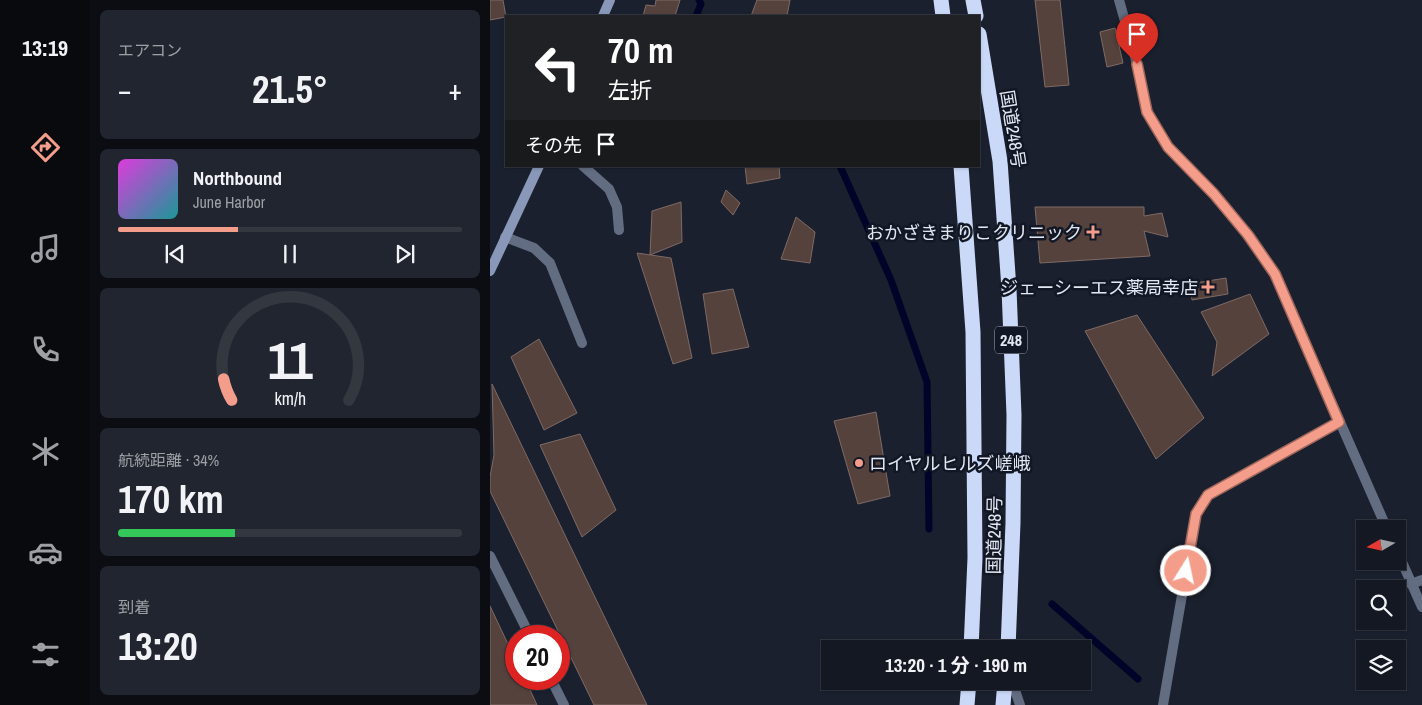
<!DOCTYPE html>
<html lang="ja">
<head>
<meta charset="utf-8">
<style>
	body { margin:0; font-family:"Archivo Narrow","Noto Sans JP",sans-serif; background:#21252f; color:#f1f3f6; height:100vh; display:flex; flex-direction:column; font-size:19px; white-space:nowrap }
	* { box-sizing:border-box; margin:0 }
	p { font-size:16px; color:#9da0a5 }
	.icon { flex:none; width:28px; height:28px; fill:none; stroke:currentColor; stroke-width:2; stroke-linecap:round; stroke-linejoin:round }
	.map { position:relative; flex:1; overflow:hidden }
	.details { display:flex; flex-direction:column; gap:10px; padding:10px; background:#0b0d13; width:400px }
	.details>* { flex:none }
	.top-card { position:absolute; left:15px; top:15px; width:475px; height:152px; border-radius:0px; box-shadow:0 1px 4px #0004,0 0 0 1px #333740; background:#202124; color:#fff; overflow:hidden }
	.needle { width:32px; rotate:261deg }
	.controls { position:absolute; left:866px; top:520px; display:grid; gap:10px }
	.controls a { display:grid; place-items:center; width:50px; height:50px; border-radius:0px; background:#141822; box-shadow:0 1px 4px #0004,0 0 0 1px #333740; font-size:25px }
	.speed { position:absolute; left:15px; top:625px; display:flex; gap:10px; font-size:25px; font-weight:700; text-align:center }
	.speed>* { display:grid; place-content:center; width:65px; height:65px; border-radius:50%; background:#141822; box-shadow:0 1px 4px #0004,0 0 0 1px #333740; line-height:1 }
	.speed .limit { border:8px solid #d22; background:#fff; color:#111 }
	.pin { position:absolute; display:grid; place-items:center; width:42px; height:42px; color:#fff; margin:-51px -21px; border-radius:50% 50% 50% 0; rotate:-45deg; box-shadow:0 0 5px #0007 }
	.pin .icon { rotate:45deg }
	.me { position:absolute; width:55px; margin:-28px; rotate:10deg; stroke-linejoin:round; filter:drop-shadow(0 0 4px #0008) }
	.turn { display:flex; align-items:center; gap:18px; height:105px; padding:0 20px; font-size:22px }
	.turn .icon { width:65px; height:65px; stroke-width:2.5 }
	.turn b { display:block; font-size:35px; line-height:42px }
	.then { display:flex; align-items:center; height:48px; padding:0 20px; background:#0003; gap:10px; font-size:19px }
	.big { font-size:38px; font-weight:700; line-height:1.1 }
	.details .tile { flex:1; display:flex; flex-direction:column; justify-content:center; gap:8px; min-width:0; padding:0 18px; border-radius:8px; background:#21252f }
	.details .dial { align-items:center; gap:0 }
	.dial svg { height:130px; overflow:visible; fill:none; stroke:#333740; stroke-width:7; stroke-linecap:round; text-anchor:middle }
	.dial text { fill:#f1f3f6; stroke:none }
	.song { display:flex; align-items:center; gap:15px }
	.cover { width:60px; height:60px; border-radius:8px; background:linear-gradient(135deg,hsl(300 70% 55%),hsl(180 70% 35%)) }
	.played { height:5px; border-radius:2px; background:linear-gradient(90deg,#f49d8b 35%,#333740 35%) }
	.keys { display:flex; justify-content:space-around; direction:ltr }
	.heat { display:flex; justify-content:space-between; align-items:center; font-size:28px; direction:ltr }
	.charge { height:8px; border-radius:4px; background:linear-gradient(90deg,#34c759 34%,#333740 0) }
	.trip { position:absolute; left:331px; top:640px; width:270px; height:50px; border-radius:0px; background:#141822; box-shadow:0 1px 4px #0004,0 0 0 1px #333740; font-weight:700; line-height:50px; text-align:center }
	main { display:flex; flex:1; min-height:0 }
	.tab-bar { display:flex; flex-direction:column; width:90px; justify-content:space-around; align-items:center; background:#080a0e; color:#9da0a5 }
	.tab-bar .icon { width:35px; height:35px }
	.tab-bar .current { color:#f49d8b }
	.tab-bar b { font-size:22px; color:#f1f3f6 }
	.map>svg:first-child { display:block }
</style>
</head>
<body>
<main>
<nav class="tab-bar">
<b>13:19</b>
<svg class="icon current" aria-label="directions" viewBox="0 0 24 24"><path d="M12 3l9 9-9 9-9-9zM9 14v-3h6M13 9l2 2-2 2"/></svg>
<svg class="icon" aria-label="music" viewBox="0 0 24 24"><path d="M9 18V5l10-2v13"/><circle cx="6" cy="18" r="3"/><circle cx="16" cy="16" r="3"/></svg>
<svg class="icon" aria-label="phone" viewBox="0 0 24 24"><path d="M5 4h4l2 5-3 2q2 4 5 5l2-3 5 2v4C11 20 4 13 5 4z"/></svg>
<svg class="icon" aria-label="climate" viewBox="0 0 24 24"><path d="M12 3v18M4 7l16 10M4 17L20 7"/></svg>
<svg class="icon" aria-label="car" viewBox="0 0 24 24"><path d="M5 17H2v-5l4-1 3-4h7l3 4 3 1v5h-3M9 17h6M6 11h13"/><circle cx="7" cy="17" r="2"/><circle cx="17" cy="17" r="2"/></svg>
<svg class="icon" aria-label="filters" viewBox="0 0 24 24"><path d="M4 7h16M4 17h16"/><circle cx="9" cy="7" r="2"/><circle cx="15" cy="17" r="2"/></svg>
</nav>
<section class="details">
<div class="tile"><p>エアコン</p>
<div class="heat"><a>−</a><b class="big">21.5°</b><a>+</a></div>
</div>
<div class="tile">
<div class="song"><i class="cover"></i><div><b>Northbound</b><p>June Harbor</p></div></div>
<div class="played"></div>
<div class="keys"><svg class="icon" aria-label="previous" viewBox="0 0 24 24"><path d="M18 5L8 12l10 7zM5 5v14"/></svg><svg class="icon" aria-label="pause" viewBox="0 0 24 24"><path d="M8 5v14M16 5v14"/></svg><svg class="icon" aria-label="next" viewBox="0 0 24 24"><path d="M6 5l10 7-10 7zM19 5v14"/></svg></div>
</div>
<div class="tile dial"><svg viewBox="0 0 100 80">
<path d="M14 69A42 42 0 1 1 86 69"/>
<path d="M14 69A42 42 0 0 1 9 56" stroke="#f49d8b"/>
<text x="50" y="56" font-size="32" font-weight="700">11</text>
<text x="50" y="72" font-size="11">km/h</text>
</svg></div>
<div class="tile"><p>航続距離 · 34%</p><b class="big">170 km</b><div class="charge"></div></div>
<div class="tile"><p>到着</p><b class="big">13:20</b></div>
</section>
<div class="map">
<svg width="932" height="705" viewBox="0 0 932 705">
	<rect width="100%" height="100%" fill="#1a202e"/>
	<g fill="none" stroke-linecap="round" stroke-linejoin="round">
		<g stroke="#010428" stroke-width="7">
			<path d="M 206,16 L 211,4 L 209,0"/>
			<path d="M 350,166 L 401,280 L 437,382 L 439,529"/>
			<path d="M 562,604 L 648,679"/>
		</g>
	</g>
	<g fill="#55423d" stroke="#7f6a65">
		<path d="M 0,0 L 13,0 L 16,17 L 0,20 Z"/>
		<path d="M 166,0 L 190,0 L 185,16 L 153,16 L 156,5 L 165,6 Z"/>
		<path d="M 267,0 L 300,0 L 297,16 L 261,16 Z"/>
		<path d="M 545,0 L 570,0 L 579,85 L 555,87 Z"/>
		<path d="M 625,28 L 633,63 L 617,67 L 610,32 Z"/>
		<path d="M 255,166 L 289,166 L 290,178 L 257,184 Z"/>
		<path d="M 236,190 L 250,203 L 243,215 L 231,202 Z"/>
		<path d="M 191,202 L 192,242 L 160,255 L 162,211 Z"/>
		<path d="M 545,207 L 654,207 L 654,216 L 672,213 L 678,237 L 654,231 L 660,256 L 550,263 Z"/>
		<path d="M 306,217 L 325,232 L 320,263 L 291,259 Z"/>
		<path d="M 147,253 L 181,258 L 202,358 L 183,364 Z"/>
		<path d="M 736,278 L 738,294 L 702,300 L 699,284 Z"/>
		<path d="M 243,289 L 259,347 L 222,354 L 213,294 Z"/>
		<path d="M 760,294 L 779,334 L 722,376 L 727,342 L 711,312 Z"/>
		<path d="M 647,315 L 714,418 L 666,459 L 595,331 Z"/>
		<path d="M 49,339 L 87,413 L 54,430 L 21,357 Z"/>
		<path d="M 2,384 L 157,705 L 104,705 L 0,491 L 0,477 L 4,455 Z"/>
		<path d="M 386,412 L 400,496 L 368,504 L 344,421 Z"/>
		<path d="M 90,434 L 126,510 L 92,537 L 50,445 Z"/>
		<path d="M 0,606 L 26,661 L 26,679 L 35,679 L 47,705 L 0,705 Z"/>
	</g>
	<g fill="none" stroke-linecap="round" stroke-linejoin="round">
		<g stroke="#636d81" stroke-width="10">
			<path d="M 522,681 L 530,705"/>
			<path d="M 673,705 L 706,514 L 718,495 L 849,422"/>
		</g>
		<g stroke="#636d81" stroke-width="10">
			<path d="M 629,0 L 647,64 L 657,112 L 678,147 L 723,194 L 758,235 L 785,274 L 897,529"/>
			<path d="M 93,166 L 119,189 L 127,207 L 129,230"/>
			<path d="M 15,237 L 44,248 L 60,263 L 92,343"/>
			<path d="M 908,553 L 932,607"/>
			<path d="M 0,556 L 40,636"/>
			<path d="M 921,584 L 932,580"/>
			<path d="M 61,679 L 74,705"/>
		</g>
		<g stroke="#8998b9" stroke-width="10">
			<path d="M 113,16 L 120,0"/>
			<path d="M 0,271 L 49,166"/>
		</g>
		<g stroke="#cad9f8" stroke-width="15">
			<path d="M 451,0 L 453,16"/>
			<path d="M 483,0 L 486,16"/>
			<path d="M 489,34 L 510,161 L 519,289 L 524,415 L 523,523 L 518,649"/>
			<path d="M 471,166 L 483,332 L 485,558 L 481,649"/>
			<path d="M 477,705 L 479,681"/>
			<path d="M 513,705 L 515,681"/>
		</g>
	</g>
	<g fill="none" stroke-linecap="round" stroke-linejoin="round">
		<g stroke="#9f665a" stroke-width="12">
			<path id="route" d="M 647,64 L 657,112 L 678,147 L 724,194 L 758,235 L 785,274 L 849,422 L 718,495 L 706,514 L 696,571"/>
		</g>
		<use href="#route" stroke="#f49d8b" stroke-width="9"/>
	</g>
	<g fill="#f49d8b" stroke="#111724" stroke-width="2">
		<path d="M600.5 224.5h5v5h5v5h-5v5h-5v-5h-5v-5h5z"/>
		<path d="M715.5 279.5h5v5h5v5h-5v5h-5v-5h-5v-5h5z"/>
		<circle cx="369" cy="463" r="5"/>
	</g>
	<g text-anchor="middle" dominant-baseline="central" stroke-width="5" stroke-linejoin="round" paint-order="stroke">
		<rect fill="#111724" stroke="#a3a9b4" stroke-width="1" x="505" y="326.5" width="32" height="27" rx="4"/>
		<g font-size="16" font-weight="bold" fill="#e2e7f1">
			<text x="521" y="340">248</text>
		</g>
		<g font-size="18" fill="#e2e7f1" stroke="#111724">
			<text transform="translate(523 129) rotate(81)">国道248号</text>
			<text transform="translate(504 535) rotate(-89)">国道248号</text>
		</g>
		<g font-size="18" fill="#e2e7f1" stroke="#111724" text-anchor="end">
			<text x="592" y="232">おかざきまりこクリニック</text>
			<text x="708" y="287">ジェーシーエス薬局幸店</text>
			<text x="379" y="463" text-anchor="start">ロイヤルヒルズ嵯峨</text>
		</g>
	</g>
</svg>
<div class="controls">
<a><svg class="needle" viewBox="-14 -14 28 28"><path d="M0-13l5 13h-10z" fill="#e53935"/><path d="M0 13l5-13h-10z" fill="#9da0a5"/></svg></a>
<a><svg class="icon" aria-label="search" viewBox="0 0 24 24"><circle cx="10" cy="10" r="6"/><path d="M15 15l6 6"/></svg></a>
<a><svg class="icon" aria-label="layers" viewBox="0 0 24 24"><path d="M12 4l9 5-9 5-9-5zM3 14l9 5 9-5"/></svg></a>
</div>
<div class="speed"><div class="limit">20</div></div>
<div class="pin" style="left:647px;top:64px;background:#d93025"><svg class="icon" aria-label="arrive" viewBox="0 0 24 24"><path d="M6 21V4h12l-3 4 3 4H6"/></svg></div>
<svg class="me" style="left:696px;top:571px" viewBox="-20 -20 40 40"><circle r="17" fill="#f49d8b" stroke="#fff" stroke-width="3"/><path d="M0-11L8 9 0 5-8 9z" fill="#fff"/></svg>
<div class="trip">13:20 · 1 分 · 190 m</div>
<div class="top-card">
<div class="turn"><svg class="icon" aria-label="left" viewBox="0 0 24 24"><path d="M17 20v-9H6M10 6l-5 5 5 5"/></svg><div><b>70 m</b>左折</div></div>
<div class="then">その先<svg class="icon" aria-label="arrive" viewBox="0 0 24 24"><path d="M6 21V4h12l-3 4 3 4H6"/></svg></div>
</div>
</div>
</main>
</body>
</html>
